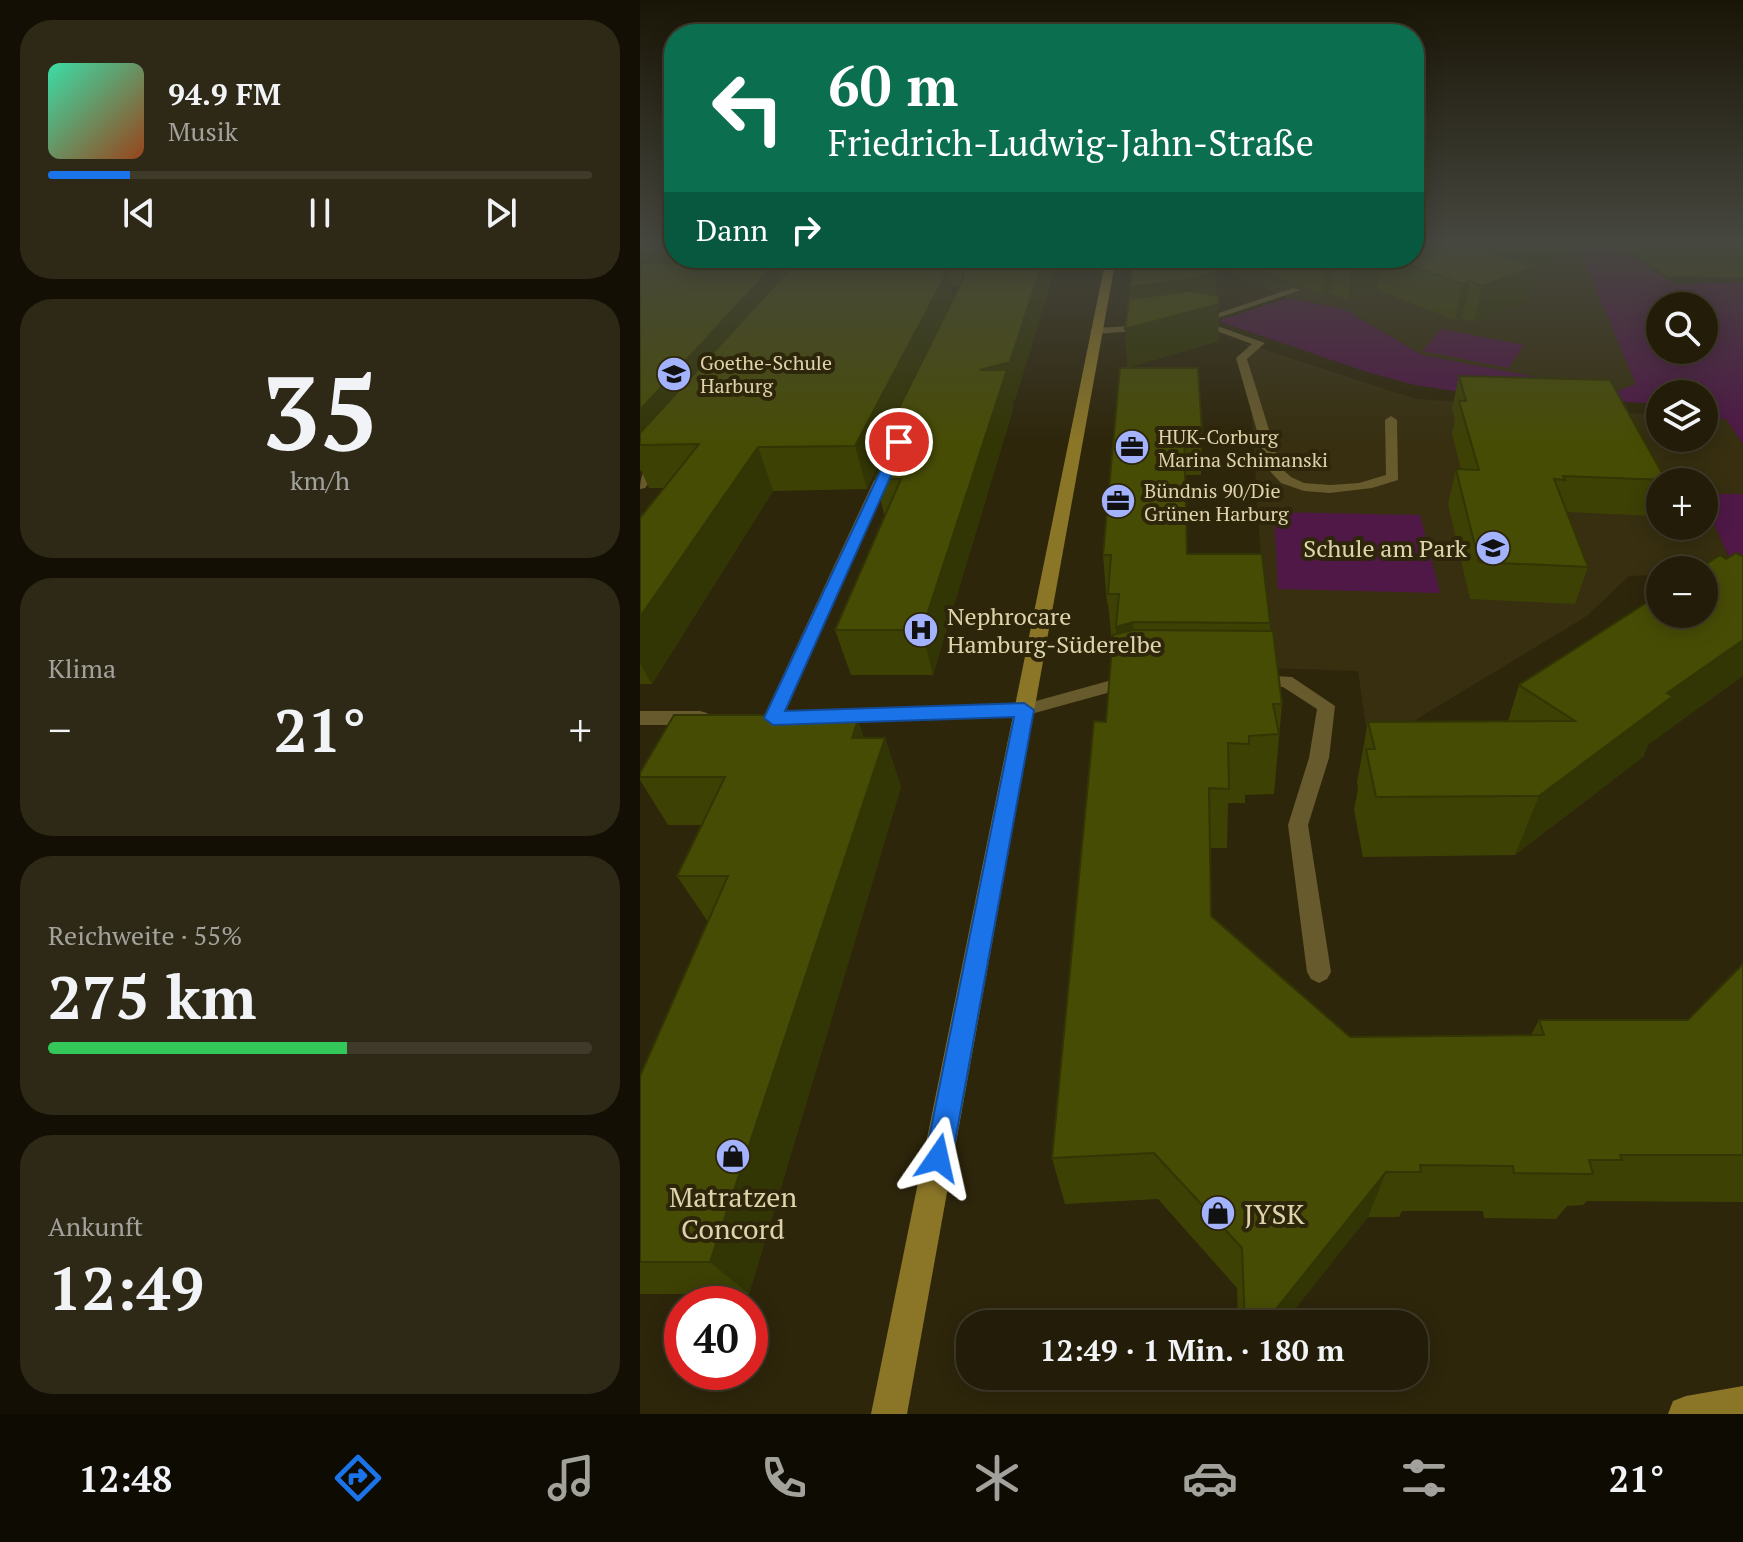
<!DOCTYPE html>
<html lang="de">
<head>
<meta charset="utf-8">
<style>
	body { margin:0; font-family:"PT Serif",serif; background:#2e2916; color:#f1f3f6; height:100vh; display:flex; flex-direction:column; font-size:30px; white-space:nowrap }
	* { box-sizing:border-box; margin:0 }
	p { font-size:26px; color:#a2a19c }
	.icon { flex:none; width:44px; height:44px; fill:none; stroke:currentColor; stroke-width:2; stroke-linecap:round; stroke-linejoin:round }
	.map { position:relative; flex:1; overflow:hidden }
	.drawer { display:flex; flex-direction:column; gap:20px; padding:20px; background:#130f04; width:640px }
	.drawer>* { flex:none }
	.hud { position:absolute; left:24px; top:24px; width:760px; height:244px; border-radius:32px; box-shadow:0 4px 20px #0003,0 0 0 2px #3f3a29; background:#0b6e4f; color:#fff; overflow:hidden }
	.fabs { position:absolute; left:1006px; top:292px; display:grid; gap:16px }
	.fabs a { display:grid; place-items:center; width:72px; height:72px; border-radius:50%; background:#221c08; box-shadow:0 4px 20px #0003,0 0 0 2px #3f3a29; font-size:40px }
	.speed { position:absolute; left:24px; top:1286px; display:flex; gap:16px; font-size:40px; font-weight:700; text-align:center }
	.speed>* { display:grid; place-content:center; width:104px; height:104px; border-radius:50%; background:#221c08; box-shadow:0 4px 20px #0003,0 0 0 2px #3f3a29; line-height:1 }
	.speed .limit { border:12px solid #d22; background:#fff; color:#111 }
	.pin { position:absolute; display:grid; place-items:center; width:68px; height:68px; color:#fff; margin:-34px; border:4px solid #fff; border-radius:50%; box-shadow:0 2px 8px #0007 }
	.me { position:absolute; width:88px; margin:-44px; rotate:11deg; stroke-linejoin:round; filter:drop-shadow(0 0 6px #0008) }
	.turn { display:flex; align-items:center; gap:28px; height:168px; padding:0 32px; font-size:36px }
	.turn .icon { width:104px; height:104px; stroke-width:2.5 }
	.turn b { display:block; font-size:56px; line-height:68px }
	.then { display:flex; align-items:center; height:76px; padding:0 32px; background:#0003; gap:16px; font-size:30px }
	.big { font-size:60px; font-weight:800; line-height:1.1 }
	.drawer .card { flex:1; display:flex; flex-direction:column; justify-content:center; gap:12px; min-width:0; padding:0 28px; border-radius:32px; background:#2e2916 }
	.drawer .dial { align-items:center; gap:0 }
	.dial b { font-size:104px; line-height:1 }
	.song { display:flex; align-items:center; gap:24px }
	.cover { width:96px; height:96px; border-radius:12px; background:linear-gradient(135deg,hsl(160 70% 55%),hsl(20 70% 35%)) }
	.played { height:8px; border-radius:4px; background:linear-gradient(90deg,#1a73e8 15%,#3f3a29 15%) }
	.keys { display:flex; justify-content:space-around; direction:ltr }
	.heat { display:flex; justify-content:space-between; align-items:center; font-size:44px; direction:ltr }
	.charge { height:12px; border-radius:6px; background:linear-gradient(90deg,#34c759 55%,#3f3a29 0) }
	.trip { position:absolute; left:316px; top:1310px; width:472px; height:80px; border-radius:32px; background:#221c08; box-shadow:0 4px 20px #0003,0 0 0 2px #3f3a29; font-weight:800; line-height:80px; text-align:center }
	.menu { display:flex; height:128px; justify-content:space-around; align-items:center; background:#0e0b03; color:#a2a19c }
	.menu .icon { width:56px; height:56px }
	.menu .selected { color:#1a73e8 }
	.menu b { font-size:36px; color:#f1f3f6 }
	main { display:flex; flex:1; min-height:0 }
	.map>svg:first-child { display:block }
</style>
</head>
<body>
<main>
<section class="drawer">
<div class="card">
<div class="song"><i class="cover"></i><div><b>94.9 FM</b><p>Musik</p></div></div>
<div class="played"></div>
<div class="keys"><svg class="icon" aria-label="previous" viewBox="0 0 24 24"><path d="M18 5L8 12l10 7zM5 5v14"/></svg><svg class="icon" aria-label="pause" viewBox="0 0 24 24"><path d="M8 5v14M16 5v14"/></svg><svg class="icon" aria-label="next" viewBox="0 0 24 24"><path d="M6 5l10 7-10 7zM19 5v14"/></svg></div>
</div>
<div class="card dial"><b>35</b><p>km/h</p></div>
<div class="card"><p>Klima</p>
<div class="heat"><a>−</a><b class="big">21°</b><a>+</a></div>
</div>
<div class="card"><p>Reichweite · 55%</p><b class="big">275 km</b><div class="charge"></div></div>
<div class="card"><p>Ankunft</p><b class="big">12:49</b></div>
</section>
<div class="map">
<svg width="1103" height="1414" viewBox="0 0 1103 1414">
	<rect width="100%" height="100%" fill="#2e260b"/>
	<g fill="#372f10">
		<path d="M 902,243 L 943,259 L 996,384 L 975,392 L 782,355 L 704,309 L 648,298 L 592,273 L 598,258 L 774,258 Z"/>
		<path d="M 607,344 L 776,399 L 1020,415 L 1020,438 L 1064,438 L 1064,418 L 1086,419 L 1103,444 L 1103,494 L 1064,494 L 1064,482 L 1020,482 L 1020,526 L 1064,526 L 1064,501 L 1096,573 L 1020,570 L 1020,575 L 989,576 L 947,616 L 729,748 L 718,671 L 628,668 Z"/>
	</g>
	<g fill="#4f1847" fill-rule="evenodd">
		<path d="M 902,243 L 970,243 L 1035,284 L 1103,282 L 1103,444 L 1086,419 L 1064,418 L 1064,394 L 1020,394 L 1018,404 L 815,391 L 775,385 L 727,372 L 578,321 L 648,298 L 704,309 L 782,355 L 975,392 L 996,384 L 943,259 ZM 1020,306 L 1064,306 L 1064,350 L 1020,350 Z"/>
		<path d="M 801,329 L 884,345 L 868,368 L 783,351 Z"/>
		<path d="M 1064,494 L 1103,494 L 1103,578 L 1096,573 L 1064,501 Z"/>
		<path d="M 634,512 L 780,515 L 800,593 L 638,589 Z"/>
	</g>
	<g fill="none" stroke-linecap="round" stroke-linejoin="round">
		<g fill="#675a2c" fill-rule="evenodd">
			<path d="M 653,288 L 661,290 L 566,322 L 625,343 L 607,359 L 641,468 L 651,477 L 664,483 L 690,485 L 719,483 L 746,475 L 745,420 L 751,416 L 757,420 L 758,480 L 732,488 L 690,493 L 664,491 L 641,483 L 628,469 L 596,358 L 612,344 L 552,322 Z"/>
			<path d="M 508,325 L 513,328 L 512,330 L 455,334 L 450,331 L 455,328 Z"/>
			<path d="M 490,675 L 496,677 L 499,681 L 496,685 L 384,716 L 375,710 L 378,706 Z"/>
			<path d="M 615,675 L 652,677 L 695,706 L 689,758 L 668,825 L 691,972 L 687,979 L 679,983 L 671,979 L 667,972 L 648,825 L 669,758 L 677,709 L 643,687 L 609,685 L 606,681 Z"/>
		</g>
		<g fill="#675a2c" fill-rule="evenodd">
			<path d="M 22,454 L 29,458 L 5,488 L 0,489 C 0,475 7,459 22,454 Z"/>
			<path d="M 249,459 L 256,463 L 146,711 L 384,703 L 391,705 L 394,710 L 391,715 L 148,725 C 140,723 134,726 126,723 L 123,718 L 242,463 Z"/>
			<path d="M 0,711 L 60,711 L 67,713 L 70,718 L 67,723 L 60,725 L 0,725 Z"/>
		</g>
		<g fill="#8b7627" fill-rule="evenodd">
			<path d="M 466,258 L 476,258 L 267,1414 L 231,1414 Z"/>
			<path d="M 1103,1386 L 1103,1414 L 1028,1414 L 1033,1401 L 1046,1396 Z"/>
		</g>
	</g>
	<g fill="#3d4104" fill-rule="evenodd">
		<path d="M 0,243 L 34,243 L 34,258 L 418,258 L 375,400 L 372,401 L 373,409 L 293,675 L 211,675 L 195,630 L 245,517 L 235,479 L 243,462 L 242,458 L 227,489 L 133,491 L 12,684 L 0,684 L 0,518 L 24,488 L 9,488 L 1,470 L 0,471 ZM 311,285 L 320,285 L 312,301 L 313,297 Z"/>
		<path d="M 979,243 L 1103,243 L 1103,278 L 1027,276 Z"/>
		<path d="M 591,258 L 774,258 L 896,267 L 887,302 L 834,322 L 822,318 L 815,320 L 737,290 L 708,300 L 691,293 L 683,295 Z"/>
		<path d="M 577,272 L 576,296 L 579,304 L 578,341 L 487,368 L 562,431 L 561,475 L 545,475 L 547,554 L 630,623 L 630,631 L 642,704 L 634,794 L 605,795 L 605,803 L 588,803 L 587,848 L 570,848 L 571,916 L 710,1037 L 891,1035 L 899,1020 L 1048,1020 L 1103,964 L 1103,1202 L 947,1201 L 943,1205 L 927,1206 L 916,1219 L 844,1218 L 843,1211 L 762,1211 L 759,1217 L 728,1217 L 643,1324 L 598,1324 L 597,1288 L 518,1199 L 425,1204 L 412,1158 L 466,722 L 473,643 L 472,643 L 468,603 L 467,603 L 463,555 L 487,368 L 490,287 Z"/>
		<path d="M 819,376 L 1026,480 L 1025,482 L 1020,482 L 1020,496 L 1012,516 L 927,512 L 948,567 L 935,604 L 830,599 L 808,504 L 816,469 L 821,469 L 812,434 L 815,420 L 812,408 Z"/>
		<path d="M 879,685 L 1008,745 L 1003,757 L 875,855 L 723,857 L 714,810 L 718,789 L 717,782 L 728,722 L 868,721 Z"/>
		<path d="M 173,720 L 225,738 L 245,738 L 261,787 L 109,1294 L 0,1294 L 0,1076 L 68,922 L 37,876 L 62,825 L 28,825 L 0,780 L 0,773 Z"/>
	</g>
	<g fill="#323504">
		<path d="M 875,243 L 964,243 L 896,267 L 887,302 L 834,322 L 850,252 Z"/>
		<path d="M 150,258 L 169,258 L 172,268 L 158,285 Z"/>
		<path d="M 404,258 L 418,258 L 375,400 L 372,401 L 373,409 L 293,675 L 282,630 L 340,370 Z"/>
		<path d="M 695,258 L 691,293 L 683,295 L 686,260 Z"/>
		<path d="M 733,258 L 742,258 L 737,290 L 708,300 L 712,264 Z"/>
		<path d="M 306,262 L 313,297 L 311,312 L 239,448 L 242,458 L 227,489 L 215,446 Z"/>
		<path d="M 136,263 L 147,297 L 0,445 L 0,410 Z"/>
		<path d="M 577,272 L 576,304 L 579,304 L 578,341 L 487,368 L 485,329 L 492,324 L 490,287 Z"/>
		<path d="M 830,281 L 822,318 L 815,320 L 822,284 Z"/>
		<path d="M 118,447 L 133,491 L 12,684 L 0,663 L 0,617 Z"/>
		<path d="M 493,622 L 496,671 L 479,675 L 476,627 Z"/>
		<path d="M 1103,640 L 1103,676 L 1008,745 L 1003,757 L 875,855 L 899,796 L 1027,693 Z"/>
		<path d="M 218,720 L 235,768 L 245,738 L 261,787 L 109,1294 L 70,1262 L 212,738 Z"/>
		<path d="M 746,1172 L 728,1217 L 643,1324 L 624,1324 Z"/>
	</g>
	<g fill="#474c05" stroke="#323504" stroke-width="2">
		<rect x="0" y="243" width="34" height="9"/>
		<path d="M 774,243 L 875,243 L 850,252 L 896,266 L 842,286 L 830,281 L 822,284 L 749,258 L 774,258 Z"/>
		<path d="M 324,258 L 404,258 L 370,362 L 340,370 L 367,370 L 282,630 L 195,630 L 261,479 L 235,479 L 250,447 L 239,448 L 323,279 Z"/>
		<path d="M 494,258 L 576,258 L 577,272 L 553,279 L 490,287 Z"/>
		<path d="M 696,258 L 733,258 L 712,264 Z"/>
		<path d="M 156,262 L 306,262 L 305,276 L 215,446 L 118,447 L 0,617 L 0,518 L 59,444 L 0,445 L 0,433 Z"/>
		<path d="M 0,263 L 136,263 L 0,410 Z"/>
		<path d="M 551,291 L 578,296 L 579,304 L 485,329 L 489,299 Z"/>
		<path d="M 480,368 L 558,368 L 562,431 L 544,431 L 547,554 L 622,554 L 630,623 L 493,622 L 476,627 L 479,594 L 468,594 L 471,555 L 463,555 Z"/>
		<path d="M 819,376 L 970,380 L 1026,480 L 923,476 L 925,480 L 914,479 L 948,567 L 839,562 L 816,469 L 839,470 L 819,401 L 826,401 Z"/>
		<path d="M 1096,553 L 1103,556 L 1103,640 L 1027,693 L 1033,696 L 899,796 L 736,797 L 726,749 L 735,749 L 728,722 L 935,721 L 879,685 L 1020,594 L 1020,614 L 1064,614 L 1064,570 L 1057,570 L 1080,555 L 1086,559 Z"/>
		<path d="M 493,630 L 633,631 L 642,704 L 633,704 L 639,734 L 609,736 L 609,744 L 588,743 L 589,789 L 569,788 L 571,916 L 710,1037 L 904,1035 L 899,1020 L 1048,1020 L 1103,964 L 1103,1155 L 980,1155 L 982,1160 L 949,1160 L 953,1174 L 874,1173 L 873,1166 L 780,1165 L 781,1172 L 746,1172 L 624,1324 L 605,1324 L 602,1248 L 514,1153 L 412,1158 L 454,721 L 466,722 L 473,635 Z"/>
		<path d="M 34,715 L 171,715 L 169,720 L 218,720 L 212,738 L 245,738 L 70,1262 L 0,1262 L 0,1076 L 88,876 L 37,876 L 85,777 L 0,777 L 0,773 Z"/>
	</g>
	<linearGradient id="sky" x2="0" y2="1"><stop stop-color="#191506"/><stop offset="0.55" stop-color="#46473f"/><stop offset="1" stop-color="#46473f" stop-opacity="0"/></linearGradient>
	<rect width="1103" height="441" fill="url(#sky)"/>
	<path fill="#1a73e8" stroke="#114b97" stroke-width="2" d="M 255,440 L 266,442 L 145,711 L 384,703 L 394,710 L 312,1158 L 308,1168 L 298,1172 L 289,1168 L 285,1158 L 374,717 L 133,725 L 124,718 Z"/>
	<defs>
		<g id="school-disc" transform="scale(1.8)"><circle r="9.5" fill="#a2b2fd" stroke="#2e260b"/><path d="M0-5L7-2L0 1L-7-2ZM-4 1L0 2.5L4 1V4Q0 6-4 4Z" fill="#111"/></g>
		<g id="office-disc" transform="scale(1.8)"><circle r="9.5" fill="#a2b2fd" stroke="#2e260b"/><path d="M-6-3h4V-5.5h4V-3h4V5H-6ZM-1-4.5V-3h2v-1.5ZM-6 0V1H6V0Z" fill="#111"/></g>
		<g id="hospital-disc" transform="scale(1.8)"><circle r="9.5" fill="#a2b2fd" stroke="#2e260b"/><path d="M-5-5h3v3.5h4V-5h3V5h-3V1.5h-4V5h-3Z" fill="#111"/></g>
		<g id="shop-disc" transform="scale(1.8)"><circle r="9.5" fill="#a2b2fd" stroke="#2e260b"/><path d="M-5-2.5h2.3a2.7 3.5 0 0 1 5.4 0H5L5.5 6h-11ZM-1.5-2.5h3a1.5 2.3 0 0 0-3 0Z" fill="#111"/></g>
	</defs>
	<g fill-rule="evenodd">
		<use href="#school-disc" x="34" y="374"/>
		<use href="#office-disc" x="492" y="447"/>
		<use href="#office-disc" x="478" y="501"/>
		<use href="#school-disc" x="853" y="548"/>
		<use href="#hospital-disc" x="281" y="630"/>
		<use href="#shop-disc" x="93" y="1156"/>
		<use href="#shop-disc" x="578" y="1213"/>
	</g>
	<g text-anchor="middle" dominant-baseline="central" stroke-width="8" stroke-linejoin="round" paint-order="stroke">
		<g font-size="20" fill="#ded3ab" stroke="#2e260b" text-anchor="start">
			<text x="60" y="362">Goethe-Schule<tspan x="60" dy="23">Harburg</tspan></text>
			<text x="518" y="436">HUK-Corburg<tspan x="518" dy="23">Marina Schimanski</tspan></text>
			<text x="504" y="490">Bündnis 90/Die<tspan x="504" dy="23">Grünen Harburg</tspan></text>
		</g>
		<g font-size="24" fill="#ded3ab" stroke="#2e260b" text-anchor="end">
			<text x="827" y="548">Schule am Park</text>
			<text x="307" y="616" text-anchor="start">Nephrocare<tspan x="307" dy="28">Hamburg-Süderelbe</tspan></text>
		</g>
		<g font-size="28" fill="#ded3ab" stroke="#2e260b">
			<text x="93" y="1196">Matratzen<tspan x="93" dy="32">Concord</tspan></text>
			<text x="604" y="1213" text-anchor="start">JYSK</text>
		</g>
	</g>
</svg>
<div class="fabs">
<a><svg class="icon" aria-label="search" viewBox="0 0 24 24"><circle cx="10" cy="10" r="6"/><path d="M15 15l6 6"/></svg></a>
<a><svg class="icon" aria-label="layers" viewBox="0 0 24 24"><path d="M12 4l9 5-9 5-9-5zM3 14l9 5 9-5"/></svg></a>
<a>+</a>
<a>−</a>
</div>
<div class="speed"><div class="limit">40</div></div>
<div class="pin" style="left:259px;top:442px;background:#d93025"><svg class="icon" aria-label="arrive" viewBox="0 0 24 24"><path d="M6 21V4h12l-3 4 3 4H6"/></svg></div>
<svg class="me" style="left:298px;top:1158px" viewBox="-20 -20 40 40"><path d="M0-17L14 15 0 8-14 15z" fill="#1a73e8" stroke="#fff" stroke-width="4"/></svg>
<div class="trip">12:49 · 1 Min. · 180 m</div>
<div class="hud">
<div class="turn"><svg class="icon" aria-label="left" viewBox="0 0 24 24"><path d="M17 20v-9H6M10 6l-5 5 5 5"/></svg><div><b>60 m</b>Friedrich-Ludwig-Jahn-Straße</div></div>
<div class="then">Dann<svg class="icon" aria-label="right" viewBox="0 0 24 24"><path d="M7 20v-9h11M14 6l5 5-5 5"/></svg></div>
</div>
</div>
</main>
<nav class="menu">
<b>12:48</b>
<svg class="icon selected" aria-label="directions" viewBox="0 0 24 24"><path d="M12 3l9 9-9 9-9-9zM9 14v-3h6M13 9l2 2-2 2"/></svg>
<svg class="icon" aria-label="music" viewBox="0 0 24 24"><path d="M9 18V5l10-2v13"/><circle cx="6" cy="18" r="3"/><circle cx="16" cy="16" r="3"/></svg>
<svg class="icon" aria-label="phone" viewBox="0 0 24 24"><path d="M5 4h4l2 5-3 2q2 4 5 5l2-3 5 2v4C11 20 4 13 5 4z"/></svg>
<svg class="icon" aria-label="climate" viewBox="0 0 24 24"><path d="M12 3v18M4 7l16 10M4 17L20 7"/></svg>
<svg class="icon" aria-label="car" viewBox="0 0 24 24"><path d="M5 17H2v-5l4-1 3-4h7l3 4 3 1v5h-3M9 17h6M6 11h13"/><circle cx="7" cy="17" r="2"/><circle cx="17" cy="17" r="2"/></svg>
<svg class="icon" aria-label="filters" viewBox="0 0 24 24"><path d="M4 7h16M4 17h16"/><circle cx="9" cy="7" r="2"/><circle cx="15" cy="17" r="2"/></svg>
<b>21°</b>
</nav>
</body>
</html>
